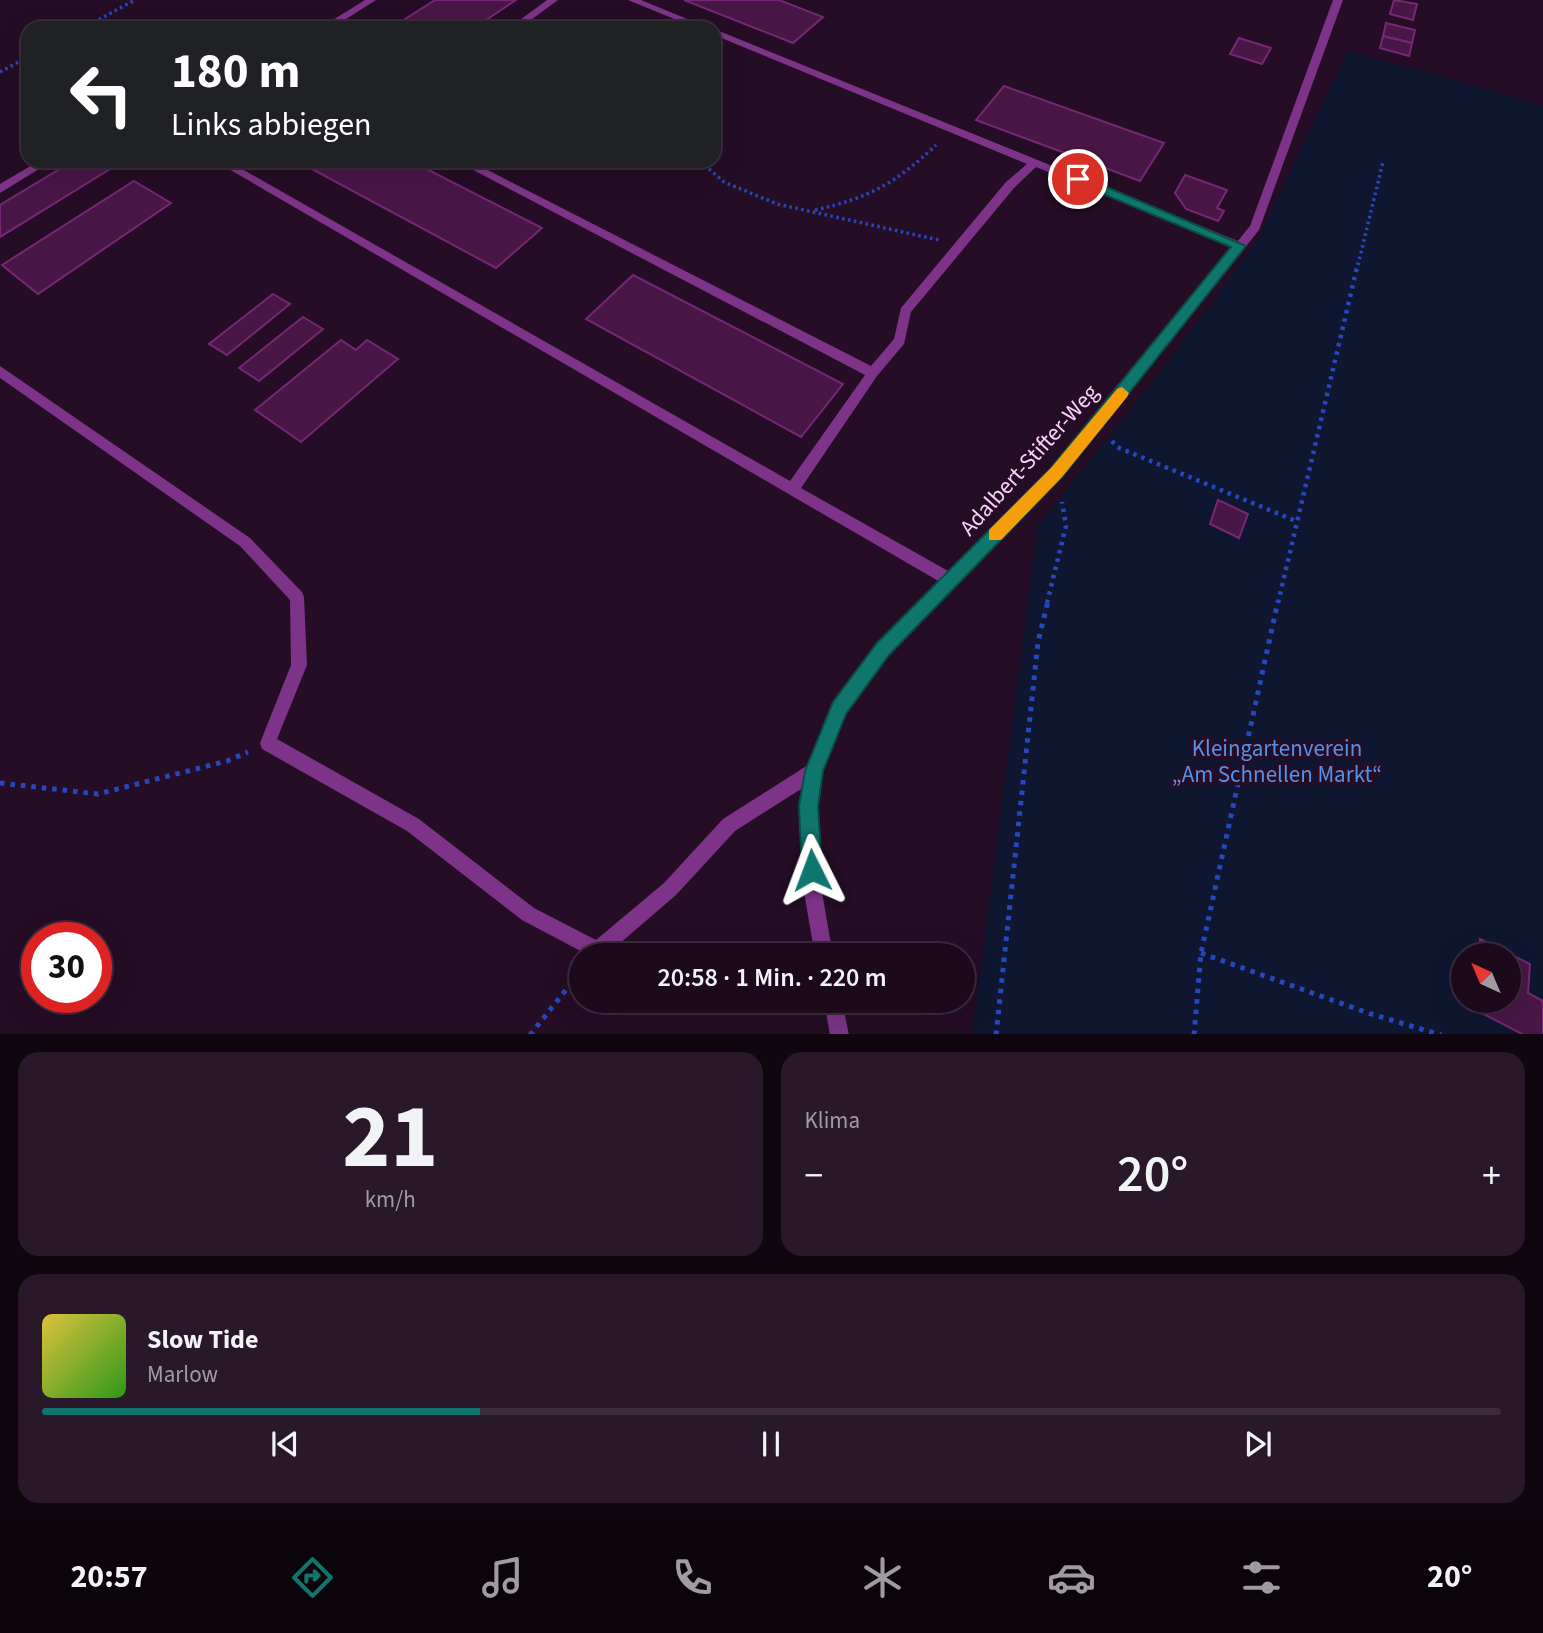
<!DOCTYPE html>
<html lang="de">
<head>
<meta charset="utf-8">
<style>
	body { margin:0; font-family:"Source Sans 3",sans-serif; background:#291829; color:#f1f3f6; height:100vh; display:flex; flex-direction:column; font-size:26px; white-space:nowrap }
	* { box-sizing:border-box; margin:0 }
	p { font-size:23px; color:#a09aa3 }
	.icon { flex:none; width:38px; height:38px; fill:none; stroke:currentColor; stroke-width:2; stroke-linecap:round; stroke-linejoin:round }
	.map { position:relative; height:1034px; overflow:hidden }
	.panel { display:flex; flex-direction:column; gap:18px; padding:18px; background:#0f060f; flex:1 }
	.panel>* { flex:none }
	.top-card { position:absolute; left:21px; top:21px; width:700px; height:147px; border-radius:21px; box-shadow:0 7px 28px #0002,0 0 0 2px #3a2b3b; background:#202124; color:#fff; overflow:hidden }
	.needle { width:46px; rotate:316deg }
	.buttons { position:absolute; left:1451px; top:943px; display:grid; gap:14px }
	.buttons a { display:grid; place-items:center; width:70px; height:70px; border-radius:50%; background:#1c0a1c; box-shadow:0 7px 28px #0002,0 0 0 2px #3a2b3b; font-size:35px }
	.speed { position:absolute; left:21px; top:922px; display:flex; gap:14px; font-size:35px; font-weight:700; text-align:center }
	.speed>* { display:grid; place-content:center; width:91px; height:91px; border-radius:50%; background:#1c0a1c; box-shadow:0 7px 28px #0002,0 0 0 2px #3a2b3b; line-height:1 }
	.speed .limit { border:10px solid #d22; background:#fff; color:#111 }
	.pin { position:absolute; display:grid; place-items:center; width:60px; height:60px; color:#fff; margin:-30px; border:4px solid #fff; border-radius:50%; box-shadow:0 2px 7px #0007 }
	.me { position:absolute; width:77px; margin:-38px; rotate:357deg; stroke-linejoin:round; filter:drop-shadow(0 0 5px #0008) }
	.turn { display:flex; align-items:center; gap:24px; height:147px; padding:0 35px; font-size:32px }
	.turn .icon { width:91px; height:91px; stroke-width:2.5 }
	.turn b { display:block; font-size:49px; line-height:60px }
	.big { font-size:52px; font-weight:600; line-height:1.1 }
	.panel .card { flex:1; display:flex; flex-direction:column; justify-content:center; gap:10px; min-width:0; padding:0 24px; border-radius:21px; background:#291829 }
	.panel .dial { align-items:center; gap:0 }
	.dial b { font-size:91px; line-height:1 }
	.song { display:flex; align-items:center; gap:21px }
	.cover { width:84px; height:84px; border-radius:10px; background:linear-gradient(135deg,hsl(50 70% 55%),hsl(110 70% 35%)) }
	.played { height:7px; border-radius:4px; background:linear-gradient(90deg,#0f766e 30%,#3a2b3b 30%) }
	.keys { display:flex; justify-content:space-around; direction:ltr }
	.heat { display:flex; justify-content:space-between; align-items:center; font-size:38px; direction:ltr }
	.panel .tiles { flex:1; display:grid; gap:18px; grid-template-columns:1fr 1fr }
	.card:last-child { grid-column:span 2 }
	.trip { position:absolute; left:569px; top:943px; width:406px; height:70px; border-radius:35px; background:#1c0a1c; box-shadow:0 7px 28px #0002,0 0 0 2px #3a2b3b; font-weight:600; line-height:70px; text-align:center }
	.menu { display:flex; height:112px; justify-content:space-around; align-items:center; background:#0b040b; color:#a09aa3 }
	.menu .icon { width:49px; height:49px }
	.menu .selected { color:#0f766e }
	.menu b { font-size:32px; color:#f1f3f6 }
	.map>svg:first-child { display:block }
</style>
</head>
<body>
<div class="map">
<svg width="1543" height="1035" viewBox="0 0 1543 1035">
	<rect width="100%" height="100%" fill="#250d25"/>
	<path fill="#0f1630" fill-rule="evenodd" d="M 1348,51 L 1543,105 L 1543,1034 L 972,1035 L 1038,525 L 1152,383 L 1257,242 ZM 1463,956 L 1508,956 L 1508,1001 L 1463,1001 Z"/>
	<g fill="#481746" stroke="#752873" stroke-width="2">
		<path d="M 435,0 L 516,0 L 474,28 L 391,28 Z"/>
		<path d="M 684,0 L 779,0 L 823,17 L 793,43 Z"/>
		<path d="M 1394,0 L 1417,4 L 1413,20 L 1390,14 Z"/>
		<path d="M 1386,23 L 1415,30 L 1412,43 L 1383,36 Z"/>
		<path d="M 1383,36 L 1412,43 L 1409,56 L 1380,48 Z"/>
		<path d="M 1239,38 L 1271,48 L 1262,64 L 1230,54 Z"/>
		<path d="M 1004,86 L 1164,143 L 1140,181 L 976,120 Z"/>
		<path d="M 73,161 L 123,161 L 0,237 L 0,205 Z"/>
		<path d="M 297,161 L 411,161 L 542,228 L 496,268 Z"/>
		<path d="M 1185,175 L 1227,190 L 1217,208 L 1224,211 L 1218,221 L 1186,209 L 1175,193 Z"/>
		<path d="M 134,181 L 171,203 L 38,294 L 2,265 Z"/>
		<path d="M 633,275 L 843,384 L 801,437 L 586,319 Z"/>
		<path d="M 273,294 L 290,304 L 227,355 L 209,344 Z"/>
		<path d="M 303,317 L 323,329 L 259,381 L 239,368 Z"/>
		<path d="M 341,340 L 356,350 L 367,340 L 398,359 L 301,442 L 255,410 Z"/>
		<path d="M 1218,500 L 1248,514 L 1239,538 L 1210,524 Z"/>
		<path d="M 1480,939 L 1530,964 L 1528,993 L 1543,1001 L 1543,1035 L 1524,1035 L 1472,1008 L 1473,1001 L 1508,1001 L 1508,956 L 1478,956 Z"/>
	</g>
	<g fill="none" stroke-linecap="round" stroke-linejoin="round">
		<g stroke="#2648be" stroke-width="3.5" stroke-dasharray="2.5 3.5" stroke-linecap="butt">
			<path d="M 83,28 L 135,0"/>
			<path d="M 0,72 L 28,57"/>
			<path d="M 700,161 L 724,182 L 777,204 L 939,240"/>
			<path d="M 815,210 C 869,198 896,183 936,145"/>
			<path d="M 1358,265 L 1383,162"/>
		</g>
		<g stroke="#2648be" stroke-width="4.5" stroke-dasharray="3.5 5" stroke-linecap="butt">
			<path d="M 1112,441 L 1117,447 L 1296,521"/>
			<path d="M 1047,603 L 1066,526 L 1062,502"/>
			<path d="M 1278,603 L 1358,263"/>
		</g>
		<g stroke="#2648be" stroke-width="5" stroke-dasharray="4.5 6" stroke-linecap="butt">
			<path d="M 0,783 L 98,794 L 227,761 L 248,752"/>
			<path d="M 1201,953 L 1371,1014 L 1441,1035"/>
			<path d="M 530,1035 L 581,971"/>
			<path d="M 996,1035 L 1038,642 L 1048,601"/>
			<path d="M 1194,1035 L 1201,953 L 1278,601"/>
		</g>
		<g fill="#7d3488" fill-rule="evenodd">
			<path d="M 365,0 L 376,0 L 332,28 L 320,28 Z"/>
			<path d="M 547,0 L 558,0 L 520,28 L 509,28 Z"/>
			<path d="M 628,0 L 641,0 L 709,28 L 696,28 Z"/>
			<path d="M 714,29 L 1243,243 L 1245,246 L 1243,249 L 1235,249 L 1036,167 L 1014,188 L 911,312 L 904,344 L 877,376 L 801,488 L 957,576 L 959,581 L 957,586 L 952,588 L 947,586 L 215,161 L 228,161 L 790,481 L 865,375 L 456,161 L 470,161 L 871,366 L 894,339 L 901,308 L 1006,182 L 1027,164 L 714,35 Z"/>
			<path d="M 39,161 L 52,161 L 0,193 L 0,184 Z"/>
			<path d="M 0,366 L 250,538 L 302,592 L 304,597 L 307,665 L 277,739 L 419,819 L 534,908 L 596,940 L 664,883 L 723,819 L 808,765 L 814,763 L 820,765 L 822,771 L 820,777 L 735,831 L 676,895 L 605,956 L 590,956 L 522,920 L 407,831 L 262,749 L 260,743 L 291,665 L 290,600 L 240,546 L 0,378 Z"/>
		</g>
		<g fill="#7d3488" fill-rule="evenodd">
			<path d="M 1333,0 L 1343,0 L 1259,230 L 1062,477 L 888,654 L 846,713 L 822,771 L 816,805 L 822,892 L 833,956 L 815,956 L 804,892 L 800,805 L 806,771 L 834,703 L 878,644 L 1052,469 L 1250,226 Z"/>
			<path d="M 824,1001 L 842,1001 L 849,1035 L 830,1035 Z"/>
		</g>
	</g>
	<path fill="#0f766e" stroke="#0a4d48" stroke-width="2" d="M 1078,175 L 1246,246 L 1062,477 L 889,655 L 846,714 L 823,771 L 818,806 L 822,870 L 819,877 L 812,880 L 805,877 L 802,870 L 799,806 L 805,771 L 833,702 L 877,643 L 1051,468 L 1231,247 L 1074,182 L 1072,179 Z"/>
	<path fill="#f59e0b" d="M 1122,387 L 1129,393 L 1127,397 L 1062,477 L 1001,540 L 989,540 L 989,530 L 1051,468 L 1117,389 Z"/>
	<g text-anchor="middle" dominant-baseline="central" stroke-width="7" stroke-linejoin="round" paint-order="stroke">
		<g font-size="23" fill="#fdd1ff" stroke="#250d25">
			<text transform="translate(1029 460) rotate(-48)">Adalbert-Stifter-Weg</text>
		</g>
		<g font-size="23" fill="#5491e8" stroke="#250d25">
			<text x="1277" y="748">Kleingartenverein<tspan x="1277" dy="26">„Am Schnellen Markt“</tspan></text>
		</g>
	</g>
</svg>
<div class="buttons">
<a><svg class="needle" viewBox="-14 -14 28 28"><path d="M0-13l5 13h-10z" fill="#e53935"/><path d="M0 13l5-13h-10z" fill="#a09aa3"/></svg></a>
</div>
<div class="speed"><div class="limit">30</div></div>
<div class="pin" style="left:1078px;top:179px;background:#d93025"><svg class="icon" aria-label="arrive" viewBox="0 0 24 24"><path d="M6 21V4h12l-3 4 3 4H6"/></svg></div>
<svg class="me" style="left:812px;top:870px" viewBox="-20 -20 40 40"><path d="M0-17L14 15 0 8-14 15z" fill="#0f766e" stroke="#fff" stroke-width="4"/></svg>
<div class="trip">20:58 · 1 Min. · 220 m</div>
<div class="top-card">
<div class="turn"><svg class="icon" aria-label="left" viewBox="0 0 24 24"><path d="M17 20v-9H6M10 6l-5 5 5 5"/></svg><div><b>180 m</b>Links abbiegen</div></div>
</div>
</div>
<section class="panel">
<div class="tiles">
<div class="card dial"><b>21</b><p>km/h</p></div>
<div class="card"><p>Klima</p>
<div class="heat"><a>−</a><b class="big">20°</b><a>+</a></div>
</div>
<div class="card">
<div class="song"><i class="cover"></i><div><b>Slow Tide</b><p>Marlow</p></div></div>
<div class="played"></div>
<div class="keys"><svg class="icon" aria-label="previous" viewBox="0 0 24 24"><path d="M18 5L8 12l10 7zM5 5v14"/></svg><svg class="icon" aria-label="pause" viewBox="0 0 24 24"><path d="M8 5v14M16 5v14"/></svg><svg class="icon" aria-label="next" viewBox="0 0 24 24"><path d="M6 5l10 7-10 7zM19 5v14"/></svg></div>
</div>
</div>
</section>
<nav class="menu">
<b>20:57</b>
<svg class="icon selected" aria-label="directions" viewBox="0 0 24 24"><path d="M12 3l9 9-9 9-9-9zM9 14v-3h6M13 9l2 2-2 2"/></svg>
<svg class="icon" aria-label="music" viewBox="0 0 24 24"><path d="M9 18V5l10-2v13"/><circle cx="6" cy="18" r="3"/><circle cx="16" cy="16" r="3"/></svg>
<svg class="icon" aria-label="phone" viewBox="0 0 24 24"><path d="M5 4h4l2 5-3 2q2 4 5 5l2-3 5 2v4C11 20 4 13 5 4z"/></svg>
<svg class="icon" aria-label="climate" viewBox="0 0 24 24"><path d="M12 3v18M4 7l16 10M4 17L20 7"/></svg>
<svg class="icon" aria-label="car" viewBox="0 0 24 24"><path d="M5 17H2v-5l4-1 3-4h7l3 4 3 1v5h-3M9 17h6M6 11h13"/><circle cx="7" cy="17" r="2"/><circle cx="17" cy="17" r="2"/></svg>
<svg class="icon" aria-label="filters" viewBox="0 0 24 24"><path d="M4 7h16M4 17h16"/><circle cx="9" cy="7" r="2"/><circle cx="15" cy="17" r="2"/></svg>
<b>20°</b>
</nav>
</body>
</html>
